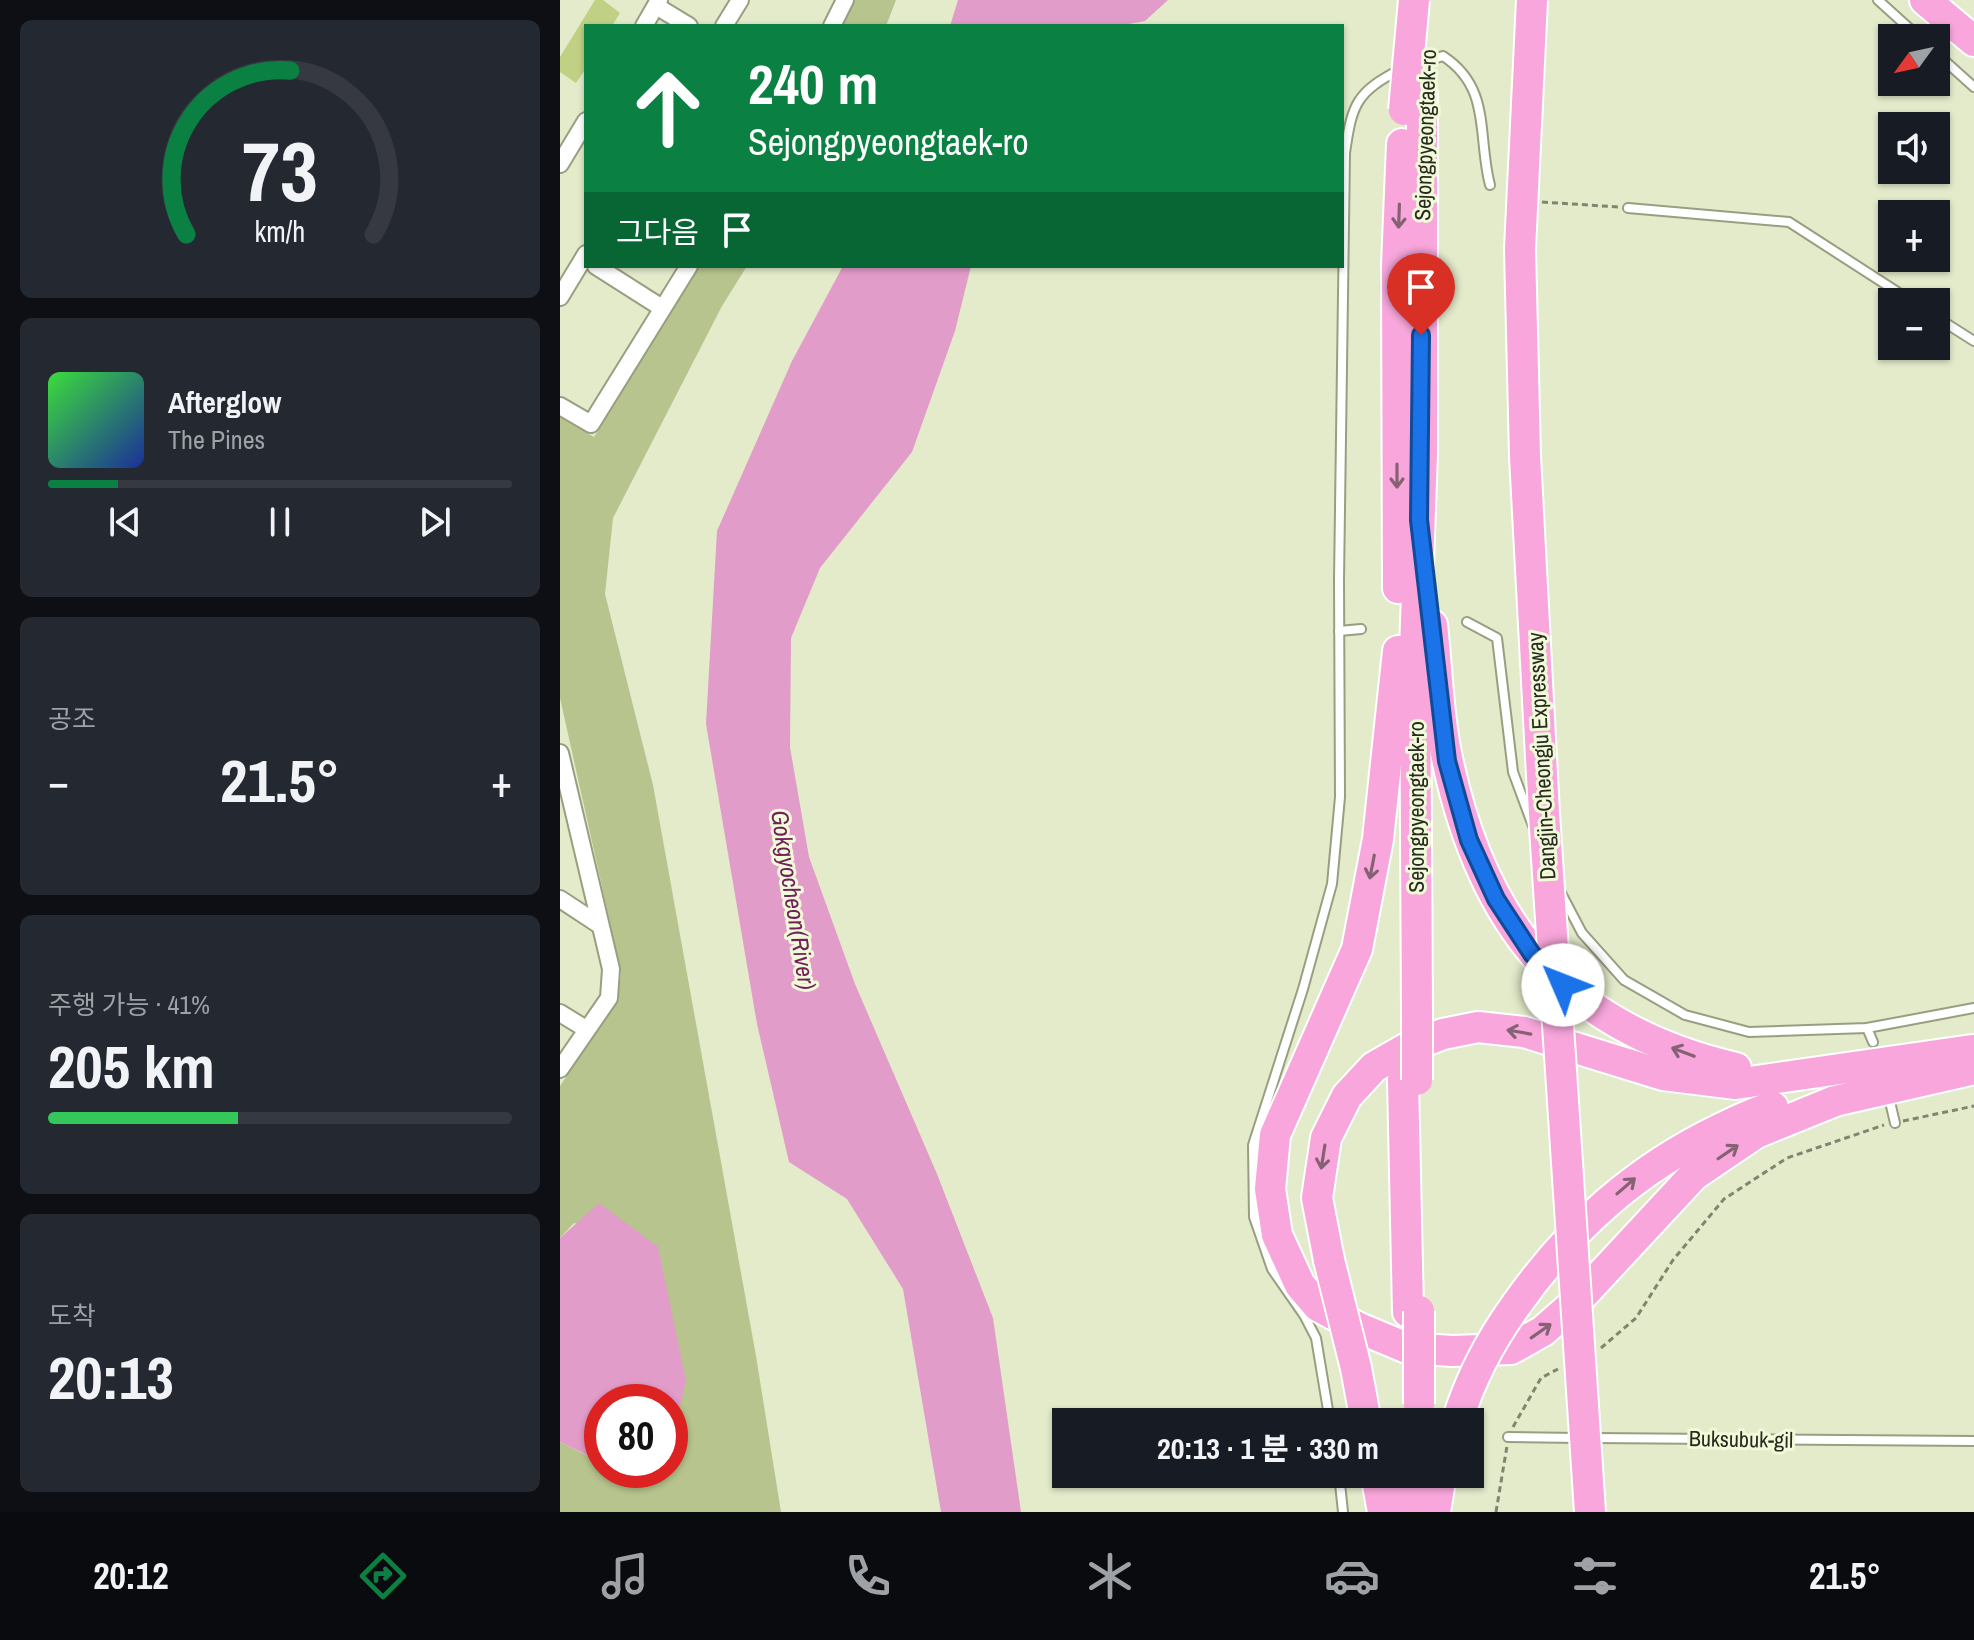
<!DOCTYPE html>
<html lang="ko">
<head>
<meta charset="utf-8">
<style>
	body { margin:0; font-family:"Archivo Narrow","Noto Sans KR",sans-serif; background:#242831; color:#f1f3f6; height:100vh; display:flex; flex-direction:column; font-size:30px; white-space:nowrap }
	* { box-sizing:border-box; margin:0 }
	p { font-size:26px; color:#9ea1a6 }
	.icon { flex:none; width:44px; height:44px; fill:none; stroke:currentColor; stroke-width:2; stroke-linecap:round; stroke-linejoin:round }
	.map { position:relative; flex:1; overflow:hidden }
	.sheet { display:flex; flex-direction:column; gap:20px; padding:20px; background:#0d0f14; width:560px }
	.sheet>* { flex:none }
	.hud { position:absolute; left:24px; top:24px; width:760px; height:244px; border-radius:0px; box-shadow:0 2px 6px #0004; background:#0b8043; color:#fff; overflow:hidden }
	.needle { width:52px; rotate:237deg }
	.tools { position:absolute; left:1318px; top:24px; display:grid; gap:16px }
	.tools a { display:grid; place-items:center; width:72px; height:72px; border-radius:0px; background:#171b24; box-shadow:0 2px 6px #0004; font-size:40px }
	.speed { position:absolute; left:24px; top:1384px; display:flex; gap:16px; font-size:40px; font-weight:700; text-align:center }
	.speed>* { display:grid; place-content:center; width:104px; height:104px; border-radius:50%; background:#171b24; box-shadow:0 2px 6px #0004; line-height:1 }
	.speed .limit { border:12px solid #d22; background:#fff; color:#111 }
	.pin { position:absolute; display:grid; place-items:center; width:68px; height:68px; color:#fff; margin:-82px -34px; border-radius:50% 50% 50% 0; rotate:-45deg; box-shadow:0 0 8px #0007 }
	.pin .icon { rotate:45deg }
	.me { position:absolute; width:88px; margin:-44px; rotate:314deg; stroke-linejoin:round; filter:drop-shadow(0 0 6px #0008) }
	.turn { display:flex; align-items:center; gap:28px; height:168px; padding:0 32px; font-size:36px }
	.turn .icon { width:104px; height:104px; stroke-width:2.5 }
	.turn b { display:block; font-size:56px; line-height:68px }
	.then { display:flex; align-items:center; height:76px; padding:0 32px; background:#0003; gap:16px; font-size:30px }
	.big { font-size:60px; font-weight:800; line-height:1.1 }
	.sheet .tile { flex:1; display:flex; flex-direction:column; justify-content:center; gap:12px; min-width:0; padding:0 28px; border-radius:12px; background:#242831 }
	.sheet .dial { align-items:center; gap:0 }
	.dial svg { height:208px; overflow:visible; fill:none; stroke:#363941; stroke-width:7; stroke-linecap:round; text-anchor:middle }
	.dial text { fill:#f1f3f6; stroke:none }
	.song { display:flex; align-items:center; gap:24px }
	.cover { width:96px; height:96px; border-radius:12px; background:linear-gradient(135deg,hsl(120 70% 55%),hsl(230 70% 35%)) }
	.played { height:8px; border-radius:4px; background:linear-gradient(90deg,#0b8043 15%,#363941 15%) }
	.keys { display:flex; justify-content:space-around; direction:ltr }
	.heat { display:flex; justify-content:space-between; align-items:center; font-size:44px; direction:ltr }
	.charge { height:12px; border-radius:6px; background:linear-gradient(90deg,#34c759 41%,#363941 0) }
	.trip { position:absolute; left:492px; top:1408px; width:432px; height:80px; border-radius:0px; background:#171b24; box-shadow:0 2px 6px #0004; font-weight:800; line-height:80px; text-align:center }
	.tabs { display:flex; height:128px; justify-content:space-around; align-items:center; background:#090b0e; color:#9ea1a6 }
	.tabs .icon { width:56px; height:56px }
	.tabs .selected { color:#0b8043 }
	.tabs b { font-size:36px; color:#f1f3f6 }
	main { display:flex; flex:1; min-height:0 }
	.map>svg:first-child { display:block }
</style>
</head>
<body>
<main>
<section class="sheet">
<div class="tile dial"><svg viewBox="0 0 100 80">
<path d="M14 69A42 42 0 1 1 86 69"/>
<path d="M14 69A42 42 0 0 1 54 6" stroke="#0b8043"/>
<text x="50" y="56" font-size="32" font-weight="700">73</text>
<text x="50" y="72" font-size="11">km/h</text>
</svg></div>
<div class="tile">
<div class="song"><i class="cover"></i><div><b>Afterglow</b><p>The Pines</p></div></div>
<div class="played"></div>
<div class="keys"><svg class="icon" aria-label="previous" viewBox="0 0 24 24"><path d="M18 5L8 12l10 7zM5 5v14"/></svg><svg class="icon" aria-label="pause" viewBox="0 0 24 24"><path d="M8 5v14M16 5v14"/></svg><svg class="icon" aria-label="next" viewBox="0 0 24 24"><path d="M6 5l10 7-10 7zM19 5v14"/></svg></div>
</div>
<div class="tile"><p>공조</p>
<div class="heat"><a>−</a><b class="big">21.5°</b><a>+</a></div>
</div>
<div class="tile"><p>주행 가능 · 41%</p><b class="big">205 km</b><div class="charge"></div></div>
<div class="tile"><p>도착</p><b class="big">20:13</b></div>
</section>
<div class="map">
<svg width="1414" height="1512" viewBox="0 0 1414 1512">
	<rect width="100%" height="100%" fill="#e3ebcb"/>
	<g fill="#b7c48d">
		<path d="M 292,0 L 336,0 L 326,26 L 280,26 Z"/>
		<path d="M 138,266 L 187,266 L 162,306 L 53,518 L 45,594 L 93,785 L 196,1356 L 221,1512 L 0,1512 L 0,1442 L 34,1459 L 42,1459 L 42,1470 L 110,1470 L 110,1423 L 119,1410 L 107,1303 L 97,1247 L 14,1223 L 0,1238 L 0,1086 L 58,999 L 61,972 L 0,698 L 0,417 L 34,437 Z"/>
	</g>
	<g fill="#e29cc9">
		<path d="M 398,0 L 608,0 L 585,21 L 558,26 L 390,26 Z"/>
		<path d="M 283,266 L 411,266 L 395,331 L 352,452 L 260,568 L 231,638 L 230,747 L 249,857 L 295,984 L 377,1174 L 433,1318 L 461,1512 L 381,1512 L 343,1289 L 287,1199 L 229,1162 L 197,1024 L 146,724 L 157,531 L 232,361 Z"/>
		<path d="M 39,1203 L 98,1247 L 126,1380 L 119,1410 L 110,1423 L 110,1402 L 42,1402 L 42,1459 L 35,1459 L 0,1442 L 0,1238 Z"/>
	</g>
	<path fill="#c1d184" d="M 35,0 L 43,0 L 60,13 L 52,26 L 26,26 L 26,68 L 16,83 L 0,72 L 0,57 Z"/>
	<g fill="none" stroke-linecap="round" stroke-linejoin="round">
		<g stroke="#989f81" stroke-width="12">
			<g id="lane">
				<path d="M 1318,0 L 1360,38"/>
				<path d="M 1376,53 L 1414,87"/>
				<path d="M 854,65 L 883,56 C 932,88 917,136 930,185"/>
				<path d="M 1068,208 L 1229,222 L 1353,302"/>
				<path d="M 1376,317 L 1414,341"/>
				<path d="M 907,622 L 937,638 L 953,772 L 973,826"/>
				<path d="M 779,631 L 801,629"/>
				<path d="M 1001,893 L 1022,933 L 1064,980 L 1125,1015 L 1189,1032 L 1307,1028 L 1414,1008"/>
				<path d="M 1307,1028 L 1313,1042"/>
				<path d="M 1331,1106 L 1335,1123"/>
				<path d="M 770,1422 L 756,1338 L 744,1315 L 712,1269 L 694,1217 L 693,1145 L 743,989 L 772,884 L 780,797 L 779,580 L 785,153 C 792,104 796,92 841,69"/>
				<path d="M 948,1437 L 1019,1438"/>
				<path d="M 1033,1438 L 1414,1441"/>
				<path d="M 779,1474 L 783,1512"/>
			</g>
		</g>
		<g stroke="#989f81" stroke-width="20">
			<g id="street">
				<path d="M 96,6 L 129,26"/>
				<path d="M 84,26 L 99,0"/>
				<path d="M 164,26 L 180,0"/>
				<path d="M 272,26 L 285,0"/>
				<path d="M 0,164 L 26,121"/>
				<path d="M 36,266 L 102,308"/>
				<path d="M 0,297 L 26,254"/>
				<path d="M 0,406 L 31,424 L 129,266"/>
				<path d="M 0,753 L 51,969 L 49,998 L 0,1069"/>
				<path d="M 0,899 L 38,924"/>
				<path d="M 0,1013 L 26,1029"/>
			</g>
		</g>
		<g stroke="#fff" stroke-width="34">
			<g id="highway">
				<path d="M 1365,0 L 1414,41"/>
				<path d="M 838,588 L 837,266 L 842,144"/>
				<path d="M 872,625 C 877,670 878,718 888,763 C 924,929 1008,1029 1176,1068"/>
				<path d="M 838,651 L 818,839 L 797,949 L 715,1135 L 710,1189 L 717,1235 L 740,1285 L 758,1306 L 799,1328 L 847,1348 L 892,1351 L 951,1349 L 983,1331 L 1016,1302 L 1134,1175 L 1196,1133 L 1275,1101 L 1414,1069"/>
				<path d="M 857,1014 L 855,650 L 862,452 L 862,94"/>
				<path d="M 843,1080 L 848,1312"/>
				<path d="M 769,1260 L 757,1198 L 766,1138 L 787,1096 L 814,1067 L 849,1047 L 883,1034 L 918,1027 L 964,1032 L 1103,1075 L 1176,1084 L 1412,1050"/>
				<path d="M 956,1305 C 1011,1227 1076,1169 1162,1128 C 1179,1120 1195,1112 1213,1107"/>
				<path d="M 796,1368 L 806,1422"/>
				<path d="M 816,1474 L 823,1512"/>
				<path d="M 849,1512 L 849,1474"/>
				<path d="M 875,1512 L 881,1474"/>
			</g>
		</g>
		<g stroke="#808570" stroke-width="3" stroke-dasharray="6 4" stroke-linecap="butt">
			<path d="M 982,202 L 1059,207"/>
			<path d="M 1343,1121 L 1414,1106"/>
			<path d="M 1041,1348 L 1076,1318 L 1113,1260 L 1164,1199 L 1227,1158 L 1324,1125"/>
			<path d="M 953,1427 L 981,1378 L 998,1369"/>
			<path d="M 936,1512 L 947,1446"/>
		</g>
		<use href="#lane" stroke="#fff" stroke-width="8"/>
		<use href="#street" stroke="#fff" stroke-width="16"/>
		<use href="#highway" stroke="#f8a6db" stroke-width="30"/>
		<g stroke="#fff" stroke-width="34" stroke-linecap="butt">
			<g id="highway-bridge">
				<path d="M 972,0 L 960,249 L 965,456 L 984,813 L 1030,1512"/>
				<path d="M 844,110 L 854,0"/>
				<path d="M 857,1014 L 857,1080"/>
				<path d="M 769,1260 L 796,1368"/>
				<path d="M 859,1311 L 859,1404"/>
				<path d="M 897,1422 C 910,1379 930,1341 956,1305"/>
			</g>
		</g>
		<use href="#highway-bridge" stroke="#f8a6db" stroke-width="30"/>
	</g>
	<defs><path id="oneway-shaft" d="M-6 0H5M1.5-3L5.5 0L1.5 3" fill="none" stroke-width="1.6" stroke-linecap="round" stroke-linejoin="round" transform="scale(2)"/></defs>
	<g stroke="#856273">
		<use href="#oneway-shaft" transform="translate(839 216) rotate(92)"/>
		<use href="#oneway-shaft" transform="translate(837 476) rotate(90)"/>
		<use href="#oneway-shaft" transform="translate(812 867) rotate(101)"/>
		<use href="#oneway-shaft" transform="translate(959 1032) rotate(-170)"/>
		<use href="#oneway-shaft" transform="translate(1123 1052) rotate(-159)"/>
		<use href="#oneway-shaft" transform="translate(1168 1152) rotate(-34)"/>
		<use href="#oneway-shaft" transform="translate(763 1157) rotate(99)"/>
		<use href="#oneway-shaft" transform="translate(1066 1186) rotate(-41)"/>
		<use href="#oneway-shaft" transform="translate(981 1331) rotate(-35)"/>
	</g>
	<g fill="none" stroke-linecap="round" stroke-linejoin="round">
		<g stroke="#114b97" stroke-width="20">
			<path id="route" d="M 861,335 L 859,520 L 887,761 L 909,840 L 936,899 L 972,954 L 1003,985"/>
		</g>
		<use href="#route" stroke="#1a73e8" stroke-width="14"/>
	</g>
	<g text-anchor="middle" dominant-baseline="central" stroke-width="6" stroke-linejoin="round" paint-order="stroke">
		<g font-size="22" fill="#272a1e" stroke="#f0f9d8">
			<text transform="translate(865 135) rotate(-88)">Sejongpyeongtaek-ro</text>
			<text transform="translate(981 756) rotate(-93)">Dangjin-Cheongju Expressway</text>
			<text transform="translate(856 807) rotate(-90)">Sejongpyeongtaek-ro</text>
			<text transform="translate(1181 1439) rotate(1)">Buksubuk-gil</text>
		</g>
		<g font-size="24" font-style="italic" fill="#71205a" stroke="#f0f9d8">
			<text transform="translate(234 900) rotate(81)">Gokgyocheon(River)</text>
		</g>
	</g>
</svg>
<div class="tools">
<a><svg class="needle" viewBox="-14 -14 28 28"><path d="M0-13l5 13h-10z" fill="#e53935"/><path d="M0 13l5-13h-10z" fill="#9ea1a6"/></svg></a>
<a><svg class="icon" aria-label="sound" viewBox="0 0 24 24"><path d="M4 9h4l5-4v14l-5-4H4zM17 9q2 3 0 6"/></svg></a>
<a>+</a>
<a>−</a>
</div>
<div class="speed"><div class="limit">80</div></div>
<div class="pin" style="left:861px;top:335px;background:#d93025"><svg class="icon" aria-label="arrive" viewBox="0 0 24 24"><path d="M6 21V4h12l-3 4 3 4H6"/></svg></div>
<svg class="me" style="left:1003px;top:985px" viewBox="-20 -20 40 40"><circle r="19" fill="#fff"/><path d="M0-13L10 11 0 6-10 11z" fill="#1a73e8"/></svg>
<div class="trip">20:13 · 1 분 · 330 m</div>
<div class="hud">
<div class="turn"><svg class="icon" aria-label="ahead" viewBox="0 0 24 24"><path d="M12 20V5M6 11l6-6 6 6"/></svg><div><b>240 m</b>Sejongpyeongtaek-ro</div></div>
<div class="then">그다음<svg class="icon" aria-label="arrive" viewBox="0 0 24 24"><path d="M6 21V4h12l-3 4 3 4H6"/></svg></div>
</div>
</div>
</main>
<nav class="tabs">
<b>20:12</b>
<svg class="icon selected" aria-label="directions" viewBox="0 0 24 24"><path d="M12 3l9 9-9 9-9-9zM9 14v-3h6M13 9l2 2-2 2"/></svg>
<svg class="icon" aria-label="music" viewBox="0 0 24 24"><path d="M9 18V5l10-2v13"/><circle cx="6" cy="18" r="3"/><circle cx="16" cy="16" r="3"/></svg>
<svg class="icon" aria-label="phone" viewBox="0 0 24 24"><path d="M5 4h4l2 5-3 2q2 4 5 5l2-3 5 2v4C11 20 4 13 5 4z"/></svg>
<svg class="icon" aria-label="climate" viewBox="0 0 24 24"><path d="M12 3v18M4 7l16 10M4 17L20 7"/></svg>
<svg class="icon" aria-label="car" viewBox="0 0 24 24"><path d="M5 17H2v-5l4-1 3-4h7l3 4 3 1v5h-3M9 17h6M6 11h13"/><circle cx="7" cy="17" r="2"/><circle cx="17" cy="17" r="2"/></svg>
<svg class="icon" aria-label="filters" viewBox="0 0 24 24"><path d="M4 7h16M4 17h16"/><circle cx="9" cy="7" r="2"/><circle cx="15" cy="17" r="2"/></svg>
<b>21.5°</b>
</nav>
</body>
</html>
